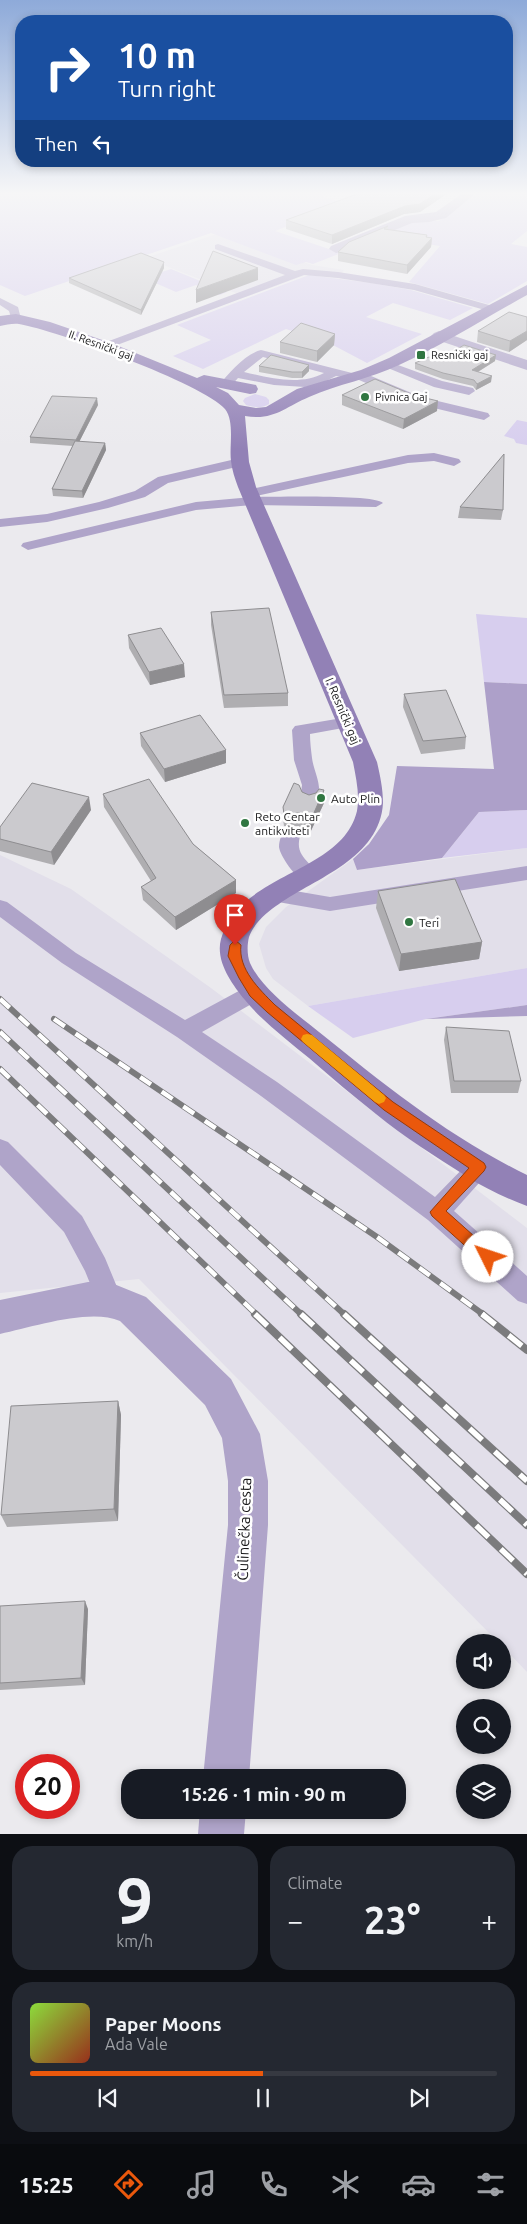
<!DOCTYPE html>
<html lang="en">
<head>
<meta charset="utf-8">
<style>
	body { margin:0; font-family:Ubuntu,sans-serif; background:#242831; color:#f1f3f6; height:100vh; display:flex; flex-direction:column; font-size:19px; white-space:nowrap }
	* { box-sizing:border-box; margin:0 }
	p { font-size:16px; color:#9ea1a6 }
	.icon { flex:none; width:28px; height:28px; fill:none; stroke:currentColor; stroke-width:2; stroke-linecap:round; stroke-linejoin:round }
	.map { position:relative; height:1834px; overflow:hidden }
	.details { display:flex; flex-direction:column; gap:12px; padding:12px; background:#0d0f14; flex:1 }
	.details>* { flex:none }
	.banner { position:absolute; left:15px; top:15px; width:498px; height:152px; border-radius:20px; box-shadow:0 2px 8px #0003; background:#1a4fa0; color:#fff; overflow:hidden }
	.buttons { position:absolute; left:456px; top:1634px; display:grid; gap:10px }
	.buttons a { display:grid; place-items:center; width:55px; height:55px; border-radius:50%; background:#171b24; box-shadow:0 2px 8px #0003; font-size:25px }
	.speed { position:absolute; left:15px; top:1754px; display:flex; gap:10px; font-size:25px; font-weight:700; text-align:center }
	.speed>* { display:grid; place-content:center; width:65px; height:65px; border-radius:50%; background:#171b24; box-shadow:0 2px 8px #0003; line-height:1 }
	.speed .limit { border:8px solid #d22; background:#fff; color:#111 }
	.pin { position:absolute; display:grid; place-items:center; width:42px; height:42px; color:#fff; margin:-51px -21px; border-radius:50% 50% 50% 0; rotate:-45deg; box-shadow:0 0 5px #0007 }
	.pin .icon { rotate:45deg }
	.me { position:absolute; width:55px; margin:-28px; rotate:311deg; stroke-linejoin:round; filter:drop-shadow(0 0 4px #0008) }
	.turn { display:flex; align-items:center; gap:18px; height:105px; padding:0 20px; font-size:22px }
	.turn .icon { width:65px; height:65px; stroke-width:2.5 }
	.turn b { display:block; font-size:35px; line-height:42px }
	.then { display:flex; align-items:center; height:48px; padding:0 20px; background:#0003; gap:10px; font-size:19px }
	.big { font-size:38px; font-weight:700; line-height:1.1 }
	.details .widget { flex:1; display:flex; flex-direction:column; justify-content:center; gap:8px; min-width:0; padding:0 18px; border-radius:20px; background:#242831 }
	.details .dial { align-items:center; gap:0 }
	.dial b { font-size:65px; line-height:1 }
	.song { display:flex; align-items:center; gap:15px }
	.cover { width:60px; height:60px; border-radius:8px; background:linear-gradient(135deg,hsl(90 70% 55%),hsl(10 70% 35%)) }
	.played { height:5px; border-radius:2px; background:linear-gradient(90deg,#ea580c 50%,#363941 50%) }
	.keys { display:flex; justify-content:space-around; direction:ltr }
	.heat { display:flex; justify-content:space-between; align-items:center; font-size:28px; direction:ltr }
	.details .tiles { flex:1; display:grid; gap:12px; grid-template-columns:1fr 1fr }
	.widget:last-child { grid-column:span 2 }
	.trip { position:absolute; left:121px; top:1769px; width:285px; height:50px; border-radius:20px; background:#171b24; box-shadow:0 2px 8px #0003; font-weight:700; line-height:50px; text-align:center }
	.menu { display:flex; height:80px; justify-content:space-around; align-items:center; background:#090b0e; color:#9ea1a6 }
	.menu .icon { width:35px; height:35px }
	.menu .active { color:#ea580c }
	.menu b { font-size:22px; color:#f1f3f6 }
	.map>svg:first-child { display:block }
</style>
</head>
<body>
<div class="map">
<svg width="527" height="1834" viewBox="0 0 527 1834">
	<rect width="100%" height="100%" fill="#ebeaee"/>
	<g fill="#e2dfea">
		<path d="M 223,232 L 312,265 L 344,270 L 337,278 L 309,274 L 246,297 L 145,258 Z"/>
		<path d="M 527,848 L 527,968 L 308,1006 L 273,979 L 266,968 L 259,944 L 266,927 L 286,907 L 353,859 L 357,870 Z"/>
		<path d="M 0,855 L 71,889 L 211,988 L 527,1228 L 527,1672 L 503,1647 L 502,1642 L 498,1642 L 139,1279 L 0,1293 Z"/>
	</g>
	<g fill="#d7ceee">
		<path d="M 0,193 L 328,193 L 321,196 L 363,209 L 298,222 L 275,231 L 341,253 L 313,264 L 306,262 L 296,265 L 211,233 L 25,296 L 0,285 Z"/>
		<path d="M 478,193 L 527,193 L 527,231 L 511,244 L 527,247 L 527,281 L 488,304 L 409,282 L 440,246 L 401,240 L 354,246 L 413,221 L 439,221 Z"/>
		<path d="M 171,269 L 227,292 L 220,295 L 196,285 L 176,292 L 144,278 Z"/>
		<path d="M 309,275 L 371,283 L 411,290 L 473,308 L 450,320 L 393,303 L 366,317 L 422,334 L 367,363 L 331,344 L 286,329 L 203,369 L 173,356 L 211,340 L 177,325 Z"/>
		<path d="M 255,394 L 266,397 L 269,400 L 269,404 C 261,409 254,407 246,405 L 243,401 L 245,398 Z"/>
		<path d="M 517,420 L 527,422 L 527,445 L 516,443 L 514,439 L 504,436 Z"/>
		<path d="M 476,614 L 527,618 L 527,684 L 484,682 Z"/>
		<path d="M 527,810 L 527,848 L 442,858 L 479,812 Z"/>
		<path d="M 527,968 L 527,1005 L 426,1019 L 353,1038 L 308,1006 Z"/>
	</g>
	<g fill="#ada0c9">
		<path d="M 484,682 L 527,684 L 527,810 L 479,812 L 442,858 L 357,870 L 353,859 L 369,844 L 389,815 L 397,766 L 494,769 Z"/>
		<path d="M 527,1005 L 527,1016 L 426,1019 Z"/>
	</g>
	<g fill="none" stroke-linecap="round" stroke-linejoin="round">
		<g fill="#afa4c9" fill-rule="evenodd">
			<path d="M 218,244 L 295,271 L 303,269 L 338,272 L 415,284 L 496,307 L 497,309 L 492,312 L 414,290 L 338,278 L 304,275 L 109,348 L 101,348 L 99,346 L 101,344 L 285,275 L 215,249 L 215,245 Z"/>
			<path d="M 0,298 L 18,307 L 21,319 L 20,321 L 12,321 L 9,311 L 0,305 Z"/>
			<path d="M 261,350 L 356,374 L 364,373 L 421,397 L 488,413 L 490,416 L 484,420 L 413,403 L 359,380 L 336,376 L 320,384 L 305,387 L 274,385 L 238,378 L 229,388 L 221,388 L 219,385 C 229,373 245,354 261,350 ZM 263,357 L 324,373 C 300,386 270,378 244,372 Z"/>
			<path d="M 387,361 L 442,381 L 473,388 L 475,391 L 469,395 L 434,387 L 383,366 L 381,364 Z"/>
			<path d="M 434,453 L 459,459 L 461,462 L 454,466 L 434,461 L 408,463 L 256,496 L 249,492 L 256,488 L 408,455 Z"/>
			<path d="M 240,458 L 245,459 L 247,462 L 245,465 L 168,483 L 145,497 L 108,508 L 47,522 L 0,527 L 0,519 L 47,514 L 99,502 L 135,491 L 158,477 Z"/>
			<path d="M 252,497 C 270,497 375,494 383,503 L 376,507 L 252,505 L 196,510 L 28,550 L 21,546 L 23,543 L 196,502 Z"/>
			<path d="M 348,717 L 354,718 L 357,722 L 354,726 L 310,734 C 310,742 311,750 312,758 C 314,774 325,788 315,804 L 309,806 L 303,804 L 300,800 L 302,785 L 294,760 L 292,730 L 295,726 L 301,725 Z"/>
			<path d="M 292,827 L 299,828 L 301,833 C 293,856 309,859 319,876 L 316,881 C 312,882 309,883 304,882 C 296,878 280,856 279,847 C 279,840 282,834 285,828 Z"/>
			<path d="M 527,866 L 527,880 L 330,911 L 272,901 L 265,899 L 262,894 L 265,889 L 272,887 L 330,897 Z"/>
			<path d="M 0,900 L 7,902 L 76,953 L 185,1020 L 248,986 L 255,984 L 262,986 L 266,992 L 262,998 L 202,1032 L 277,1082 L 435,1197 L 471,1160 L 479,1157 L 487,1160 L 491,1167 L 487,1174 L 454,1211 L 527,1276 L 527,1304 L 518,1301 L 428,1220 L 261,1096 L 177,1037 L 62,963 L 0,917 Z"/>
			<path d="M 0,1139 L 8,1142 L 82,1216 L 105,1258 L 122,1299 L 118,1308 L 109,1311 L 100,1308 L 85,1271 L 64,1232 L 0,1165 Z"/>
		</g>
		<g fill="#afa4c9" fill-rule="evenodd">
			<path d="M 463,193 L 476,193 L 446,218 L 429,222 L 412,223 L 341,252 L 336,253 L 329,249 L 331,246 L 405,216 L 436,212 Z"/>
			<path d="M 439,331 L 527,360 L 527,370 L 434,339 L 431,336 L 434,333 Z"/>
			<path d="M 88,1282 L 109,1282 L 146,1297 L 231,1379 L 260,1434 L 268,1481 L 268,1525 L 249,1778 L 203,1778 L 228,1525 L 228,1481 L 222,1438 L 205,1405 L 120,1321 C 90,1308 33,1327 0,1334 L 0,1300 Z"/>
			<path d="M 200,1810 L 246,1810 L 244,1834 L 198,1834 Z"/>
		</g>
		<path fill="#9281b6" fill-rule="evenodd" d="M 527,285 L 527,295 C 485,318 443,345 399,365 C 370,379 338,384 309,397 C 285,407 274,421 245,416 L 249,462 L 256,487 L 377,762 C 380,775 383,789 383,803 C 380,858 316,878 279,904 C 267,912 254,923 249,937 C 247,945 247,955 250,963 C 262,990 297,1014 319,1032 C 386,1086 449,1137 527,1175 L 527,1206 C 506,1198 484,1188 466,1176 C 436,1157 404,1137 376,1114 C 353,1096 331,1077 309,1058 C 287,1040 263,1022 245,1000 C 232,984 215,961 221,939 C 240,872 342,874 357,811 C 360,795 356,778 353,762 L 238,487 C 235,479 232,470 231,461 C 229,446 235,422 225,409 C 204,384 55,330 19,324 C 13,323 6,325 0,326 L 0,316 L 16,314 L 50,322 L 111,343 L 197,378 L 204,375 L 256,385 L 258,389 L 256,393 L 250,394 L 216,387 L 228,393 L 239,405 L 256,408 L 266,407 L 297,389 L 361,370 L 389,358 Z"/>
		<g stroke="#7b7b7d" stroke-width="6">
			<g id="rail-far1">
				<path d="M 0,999 L 345,1315"/>
				<path d="M 54,1019 L 377,1237 L 484,1315"/>
				<path d="M 0,1032 L 302,1315"/>
				<path d="M 0,1069 L 257,1315"/>
			</g>
		</g>
		<g stroke="#7b7b7d" stroke-width="8">
			<g id="rail">
				<path d="M 255,1314 L 527,1574"/>
				<path d="M 301,1314 L 527,1525"/>
				<path d="M 344,1314 L 527,1481"/>
				<path d="M 482,1314 L 527,1350"/>
			</g>
		</g>
		<use href="#rail-far1" stroke="#fff" stroke-width="4.5" stroke-dasharray="13" stroke-linecap="butt"/>
		<use href="#rail" stroke="#fff" stroke-width="5.5" stroke-dasharray="17" stroke-linecap="butt"/>
	</g>
	<g fill="#afaeb1">
		<path d="M 360,193 L 448,193 L 420,212 L 404,214 L 332,244 L 286,229 L 286,220 Z"/>
		<path d="M 388,226 L 388,229 L 427,235 L 427,238 L 432,238 L 431,247 L 407,274 L 338,261 L 338,252 Z"/>
		<path d="M 164,268 L 141,315 L 69,283 L 69,278 Z"/>
		<path d="M 527,317 L 527,340 L 509,352 L 477,342 L 478,331 Z"/>
		<path d="M 335,334 L 334,345 L 317,362 L 280,353 L 280,342 Z"/>
		<path d="M 439,360 L 495,361 L 478,372 L 491,382 L 476,390 L 473,386 L 443,379 L 415,369 L 415,363 Z"/>
		<path d="M 309,365 L 309,371 L 302,378 L 292,378 L 259,372 L 259,366 Z"/>
		<path d="M 342,395 L 437,411 L 403,429 L 342,405 Z"/>
		<path d="M 98,405 L 79,442 L 105,443 L 106,450 L 83,498 L 53,496 L 52,489 L 73,446 L 30,443 L 30,437 Z"/>
		<path d="M 460,507 L 503,510 L 501,520 L 458,518 Z"/>
		<path d="M 211,612 L 288,693 L 288,706 L 224,708 L 211,625 Z"/>
		<path d="M 128,635 L 185,677 L 150,685 L 129,648 Z"/>
		<path d="M 404,694 L 466,737 L 465,749 L 421,754 L 403,707 Z"/>
		<path d="M 140,733 L 226,750 L 226,763 L 165,782 L 141,746 Z"/>
		<path d="M 324,790 L 324,803 L 308,837 L 302,835 L 299,826 L 284,826 L 283,819 L 283,807 L 302,792 L 309,795 Z"/>
		<path d="M 103,794 L 193,844 L 236,880 L 236,893 L 176,930 L 143,900 L 141,887 L 151,881 L 104,807 Z"/>
		<path d="M 91,810 L 54,865 L 0,851 L 0,827 Z"/>
		<path d="M 378,891 L 482,942 L 479,959 L 399,971 L 376,908 Z"/>
		<path d="M 446,1027 L 521,1081 L 518,1093 L 451,1093 L 444,1040 Z"/>
		<path d="M 118,1401 L 121,1415 L 118,1521 L 7,1527 L 1,1515 Z"/>
		<path d="M 0,1606 L 88,1609 L 85,1685 L 0,1690 Z"/>
	</g>
	<g fill="#8e8d90">
		<path d="M 436,193 L 448,193 L 420,212 L 404,214 L 332,244 L 332,235 Z"/>
		<path d="M 427,235 L 427,244 L 432,238 L 431,247 L 407,274 L 407,265 Z"/>
		<path d="M 164,262 L 164,268 L 141,315 L 141,310 Z"/>
		<path d="M 258,268 L 258,280 L 196,303 L 196,290 Z"/>
		<path d="M 527,331 L 527,340 L 509,352 L 510,341 Z"/>
		<path d="M 335,334 L 334,345 L 317,362 L 317,351 Z"/>
		<path d="M 496,355 L 495,361 L 471,376 L 472,370 Z"/>
		<path d="M 309,365 L 309,371 L 302,378 L 302,372 Z"/>
		<path d="M 492,376 L 491,382 L 476,390 L 477,384 Z"/>
		<path d="M 97,398 L 98,405 L 77,446 L 76,440 Z"/>
		<path d="M 438,401 L 437,411 L 403,429 L 404,419 Z"/>
		<path d="M 105,443 L 106,450 L 83,498 L 82,491 Z"/>
		<path d="M 184,664 L 185,677 L 150,685 L 149,672 Z"/>
		<path d="M 226,750 L 226,763 L 165,782 L 164,769 Z"/>
		<path d="M 324,790 L 324,803 L 308,837 L 309,824 Z"/>
		<path d="M 89,797 L 91,810 L 54,865 L 51,852 Z"/>
		<path d="M 236,880 L 236,893 L 176,930 L 175,917 Z"/>
		<path d="M 482,942 L 479,959 L 399,971 L 401,954 Z"/>
		<path d="M 118,1401 L 121,1415 L 118,1521 L 114,1509 Z"/>
		<path d="M 85,1601 L 88,1609 L 85,1685 L 81,1678 Z"/>
	</g>
	<g fill="#cbcace" stroke="#8e8d90">
		<path d="M 360,193 L 436,193 L 420,204 L 405,206 L 332,235 L 286,220 Z"/>
		<path d="M 388,226 L 384,229 L 427,235 L 426,237 L 432,238 L 407,265 L 338,252 L 349,242 Z"/>
		<path d="M 213,251 L 258,268 L 196,290 Z"/>
		<path d="M 141,253 L 164,262 L 141,310 L 69,278 Z"/>
		<path d="M 509,312 L 527,317 L 527,331 L 510,341 L 478,331 Z"/>
		<path d="M 301,323 L 335,334 L 317,351 L 280,342 Z"/>
		<path d="M 464,345 L 496,355 L 472,370 L 492,376 L 477,384 L 474,380 L 443,373 L 415,363 L 429,357 L 439,360 Z"/>
		<path d="M 271,355 L 309,365 L 302,372 L 292,372 L 259,366 Z"/>
		<path d="M 375,379 L 413,395 L 438,401 L 404,419 L 342,395 Z"/>
		<path d="M 52,396 L 97,398 L 76,440 L 30,437 Z"/>
		<path d="M 75,441 L 105,443 L 82,491 L 52,489 Z"/>
		<path d="M 504,454 L 503,510 L 460,507 Z"/>
		<path d="M 269,608 L 288,693 L 224,695 L 211,612 Z"/>
		<path d="M 161,628 L 184,664 L 149,672 L 128,635 Z"/>
		<path d="M 446,690 L 466,737 L 423,741 L 404,694 Z"/>
		<path d="M 200,715 L 226,750 L 164,769 L 140,733 Z"/>
		<path d="M 149,779 L 193,844 L 236,880 L 175,917 L 141,887 L 156,878 L 103,794 Z"/>
		<path d="M 32,783 L 89,797 L 51,852 L 0,839 L 0,827 Z"/>
		<path d="M 294,783 L 299,785 L 302,792 L 309,795 L 316,793 L 319,789 L 324,790 L 309,824 L 303,822 L 300,813 L 284,814 L 283,807 Z"/>
		<path d="M 455,879 L 482,942 L 401,954 L 378,891 Z"/>
		<path d="M 446,1027 L 509,1031 L 521,1081 L 454,1081 Z"/>
		<path d="M 118,1401 L 114,1509 L 1,1515 L 11,1406 Z"/>
		<path d="M 85,1601 L 81,1678 L 0,1683 L 0,1606 Z"/>
	</g>
	<linearGradient id="sky" x2="0" y2="1"><stop stop-color="#8eaad9"/><stop offset="0.43" stop-color="#f6f6f7"/><stop offset="1" stop-color="#f6f6f7" stop-opacity="0"/></linearGradient>
	<rect width="527" height="449" fill="url(#sky)"/>
	<path fill="#ea580c" stroke="#983908" d="M 235,940 L 241,945 C 238,969 259,989 275,1005 L 393,1102 L 484,1163 L 486,1167 L 484,1171 L 446,1211 L 493,1253 L 495,1257 L 493,1262 L 488,1264 L 483,1262 L 432,1216 L 430,1212 L 469,1168 L 384,1110 L 267,1012 L 250,996 L 239,978 L 228,956 L 230,945 Z"/>
	<path fill="#f59e0b" d="M 307,1034 L 312,1035 L 384,1095 L 386,1098 L 384,1102 L 379,1104 L 375,1102 L 303,1042 L 301,1039 L 303,1035 Z"/>
	<g fill="#307641" stroke="#fff" stroke-width="2">
		<rect x="416" y="350" width="10" height="10" rx="2.5"/>
		<circle cx="365" cy="397" r="5"/>
		<circle cx="321" cy="798" r="5"/>
		<circle cx="245" cy="823" r="5"/>
		<circle cx="409" cy="922" r="5"/>
	</g>
	<g text-anchor="middle" dominant-baseline="central" stroke-width="5" stroke-linejoin="round" paint-order="stroke">
		<g font-size="11" fill="#19191a" stroke="#fff">
			<text transform="translate(101 345) rotate(20)">II. Resnički gaj</text>
		</g>
		<g font-size="11" fill="#19191a" stroke="#fff" text-anchor="start">
			<text x="431" y="355">Resnički gaj</text>
			<text x="375" y="397">Pivnica Gaj</text>
		</g>
		<g font-size="12" fill="#19191a" stroke="#fff">
			<text transform="translate(343 711) rotate(67)">I. Resnički gaj</text>
		</g>
		<g font-size="12" fill="#19191a" stroke="#fff" text-anchor="start">
			<text x="331" y="798">Auto Plin</text>
			<text x="255" y="816">Reto Centar<tspan x="255" dy="14">antikviteti</tspan></text>
			<text x="419" y="922">Teri</text>
		</g>
		<g font-size="15" fill="#19191a" stroke="#fff">
			<text transform="translate(244 1529) rotate(-88)">Čulinečka cesta</text>
		</g>
	</g>
</svg>
<div class="buttons">
<a><svg class="icon" aria-label="sound" viewBox="0 0 24 24"><path d="M4 9h4l5-4v14l-5-4H4zM17 9q2 3 0 6"/></svg></a>
<a><svg class="icon" aria-label="search" viewBox="0 0 24 24"><circle cx="10" cy="10" r="6"/><path d="M15 15l6 6"/></svg></a>
<a><svg class="icon" aria-label="layers" viewBox="0 0 24 24"><path d="M12 4l9 5-9 5-9-5zM3 14l9 5 9-5"/></svg></a>
</div>
<div class="speed"><div class="limit">20</div></div>
<div class="pin" style="left:235px;top:945px;background:#d93025"><svg class="icon" aria-label="arrive" viewBox="0 0 24 24"><path d="M6 21V4h12l-3 4 3 4H6"/></svg></div>
<svg class="me" style="left:488px;top:1257px" viewBox="-20 -20 40 40"><circle r="19" fill="#fff"/><path d="M0-13L10 11 0 6-10 11z" fill="#ea580c"/></svg>
<div class="trip">15:26 · 1 min · 90 m</div>
<div class="banner">
<div class="turn"><svg class="icon" aria-label="right" viewBox="0 0 24 24"><path d="M7 20v-9h11M14 6l5 5-5 5"/></svg><div><b>10 m</b>Turn right</div></div>
<div class="then">Then<svg class="icon" aria-label="left" viewBox="0 0 24 24"><path d="M17 20v-9H6M10 6l-5 5 5 5"/></svg></div>
</div>
</div>
<section class="details">
<div class="tiles">
<div class="widget dial"><b>9</b><p>km/h</p></div>
<div class="widget"><p>Climate</p>
<div class="heat"><a>−</a><b class="big">23°</b><a>+</a></div>
</div>
<div class="widget">
<div class="song"><i class="cover"></i><div><b>Paper Moons</b><p>Ada Vale</p></div></div>
<div class="played"></div>
<div class="keys"><svg class="icon" aria-label="previous" viewBox="0 0 24 24"><path d="M18 5L8 12l10 7zM5 5v14"/></svg><svg class="icon" aria-label="pause" viewBox="0 0 24 24"><path d="M8 5v14M16 5v14"/></svg><svg class="icon" aria-label="next" viewBox="0 0 24 24"><path d="M6 5l10 7-10 7zM19 5v14"/></svg></div>
</div>
</div>
</section>
<nav class="menu">
<b>15:25</b>
<svg class="icon active" aria-label="directions" viewBox="0 0 24 24"><path d="M12 3l9 9-9 9-9-9zM9 14v-3h6M13 9l2 2-2 2"/></svg>
<svg class="icon" aria-label="music" viewBox="0 0 24 24"><path d="M9 18V5l10-2v13"/><circle cx="6" cy="18" r="3"/><circle cx="16" cy="16" r="3"/></svg>
<svg class="icon" aria-label="phone" viewBox="0 0 24 24"><path d="M5 4h4l2 5-3 2q2 4 5 5l2-3 5 2v4C11 20 4 13 5 4z"/></svg>
<svg class="icon" aria-label="climate" viewBox="0 0 24 24"><path d="M12 3v18M4 7l16 10M4 17L20 7"/></svg>
<svg class="icon" aria-label="car" viewBox="0 0 24 24"><path d="M5 17H2v-5l4-1 3-4h7l3 4 3 1v5h-3M9 17h6M6 11h13"/><circle cx="7" cy="17" r="2"/><circle cx="17" cy="17" r="2"/></svg>
<svg class="icon" aria-label="filters" viewBox="0 0 24 24"><path d="M4 7h16M4 17h16"/><circle cx="9" cy="7" r="2"/><circle cx="15" cy="17" r="2"/></svg>
</nav>
</body>
</html>
